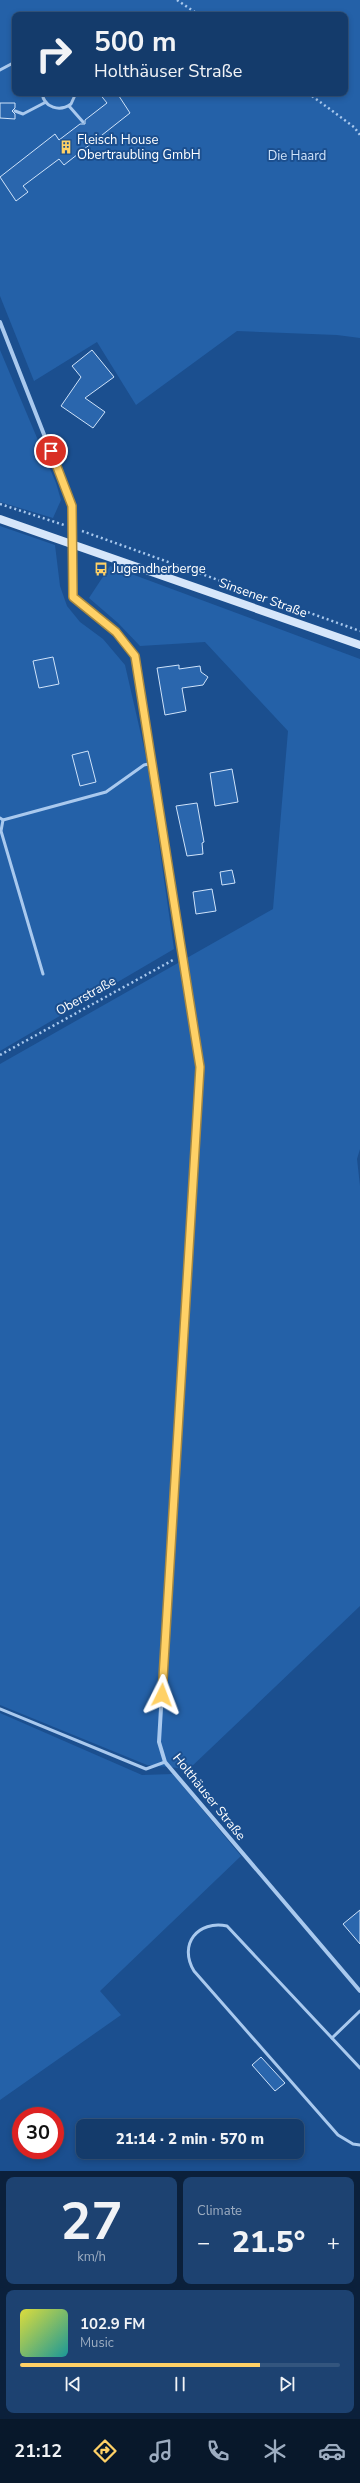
<!DOCTYPE html>
<html lang="en">
<head>
<meta charset="utf-8">
<style>
	body { margin:0; font-family:"Nunito Sans",sans-serif; background:#1d4271; color:#f1f3f6; height:100vh; display:flex; flex-direction:column; font-size:15px; white-space:nowrap }
	* { box-sizing:border-box; margin:0 }
	p { font-size:13px; color:#9dadc1 }
	.icon { flex:none; width:22px; height:22px; fill:none; stroke:currentColor; stroke-width:2; stroke-linecap:round; stroke-linejoin:round }
	.map { position:relative; height:2171px; overflow:hidden }
	.drawer { display:flex; flex-direction:column; gap:6px; padding:6px; background:#0b203b; flex:1 }
	.drawer>* { flex:none }
	.guide { position:absolute; left:12px; top:12px; width:336px; height:84px; border-radius:8px; box-shadow:0 2px 6px #0003,0 0 0 1px #33557e; background:#143b6b; color:#f1f3f6; overflow:hidden }
	.speed { position:absolute; left:12px; top:2107px; display:flex; gap:8px; font-size:20px; font-weight:700; text-align:center }
	.speed>* { display:grid; place-content:center; width:52px; height:52px; border-radius:50%; background:#143b6b; box-shadow:0 2px 6px #0003,0 0 0 1px #33557e; line-height:1 }
	.speed .limit { border:6px solid #d22; background:#fff; color:#111 }
	.pin { position:absolute; display:grid; place-items:center; width:34px; height:34px; color:#fff; margin:-17px; border:2px solid #fff; border-radius:50%; box-shadow:0 1px 4px #0007 }
	.me { position:absolute; width:44px; margin:-22px; rotate:3deg; stroke-linejoin:round; filter:drop-shadow(0 0 3px #0008) }
	.turn { display:flex; align-items:center; gap:14px; height:84px; padding:0 16px; font-size:18px }
	.turn .icon { width:52px; height:52px; stroke-width:2.5 }
	.turn b { display:block; font-size:28px; line-height:34px }
	.big { font-size:30px; font-weight:800; line-height:1.1 }
	.drawer .tile { flex:1; display:flex; flex-direction:column; justify-content:center; gap:6px; min-width:0; padding:0 14px; border-radius:8px; background:#1d4271 }
	.drawer .dial { align-items:center; gap:0 }
	.dial b { font-size:52px; line-height:1 }
	.song { display:flex; align-items:center; gap:12px }
	.cover { width:48px; height:48px; border-radius:6px; background:linear-gradient(135deg,hsl(60 70% 55%),hsl(180 70% 35%)) }
	.played { height:4px; border-radius:2px; background:linear-gradient(90deg,#ffd166 75%,#33557e 75%) }
	.keys { display:flex; justify-content:space-around; direction:ltr }
	.heat { display:flex; justify-content:space-between; align-items:center; font-size:22px; direction:ltr }
	.drawer .tiles { flex:1; display:grid; gap:6px; grid-template-columns:1fr 1fr }
	.tile:last-child { grid-column:span 2 }
	.trip { position:absolute; left:76px; top:2119px; width:228px; height:40px; border-radius:8px; background:#143b6b; box-shadow:0 2px 6px #0003,0 0 0 1px #33557e; font-weight:800; line-height:40px; text-align:center }
	.dock { display:flex; height:64px; justify-content:space-around; align-items:center; background:#08182b; color:#9dadc1 }
	.dock .icon { width:28px; height:28px }
	.dock .selected { color:#ffd166 }
	.dock b { font-size:18px; color:#f1f3f6 }
	.map>svg:first-child { display:block }
</style>
</head>
<body>
<div class="map">
<svg width="360" height="2171" viewBox="0 0 360 2171">
	<rect width="100%" height="100%" fill="#1b4f8f"/>
	<g fill="#2461a8" fill-rule="evenodd">
		<path d="M 0,0 L 360,0 L 360,338 L 337,335 L 237,331 L 136,405 L 97,342 L 34,381 L 0,296 ZM 15,15 L 345,15 L 345,93 L 15,93 Z"/>
		<path d="M 0,350 L 56,483 L 61,500 L 53,518 L 0,502 Z"/>
		<path d="M 0,526 L 55,545 L 60,586 L 67,606 L 80,622 L 103,639 L 125,665 L 147,761 L 174,949 L 0,1051 Z"/>
		<path d="M 110,566 L 360,659 L 360,1149 L 357,1159 L 360,1186 L 360,1606 L 189,1769 L 147,1765 L 0,1705 L 0,1064 L 273,909 L 288,731 L 205,642 L 140,646 L 118,623 L 89,598 Z"/>
		<path d="M 0,1713 L 142,1775 L 173,1774 L 241,1856 L 100,1991 L 121,2015 L 0,2100 Z"/>
	</g>
	<g fill="#2a66ad" stroke="#cfe3fa">
		<path d="M 99,93 L 117,93 L 130,113 L 64,165 L 59,159 L 23,186 L 28,192 L 16,201 L 0,177 L 55,134 L 59,140 L 80,124 L 85,124 L 85,120 L 107,103 Z"/>
		<path d="M 0,103 L 15,103 L 15,108 L 12,111 L 15,114 L 15,119 L 0,118 Z"/>
		<path d="M 92,350 L 114,377 L 85,398 L 105,412 L 93,428 L 61,406 L 81,377 L 72,366 Z"/>
		<path d="M 53,657 L 59,684 L 39,688 L 33,661 Z"/>
		<path d="M 179,665 L 179,669 L 200,666 L 201,672 L 208,677 L 203,685 L 182,688 L 186,711 L 165,715 L 157,668 Z"/>
		<path d="M 88,751 L 96,782 L 80,786 L 72,755 Z"/>
		<path d="M 232,769 L 238,802 L 215,806 L 210,773 Z"/>
		<path d="M 197,803 L 204,842 L 202,843 L 203,854 L 187,856 L 176,806 Z"/>
		<path d="M 232,870 L 235,883 L 222,885 L 220,872 Z"/>
		<path d="M 212,889 L 216,911 L 196,914 L 193,892 Z"/>
		<path d="M 360,1910 L 360,1944 L 343,1924 Z"/>
		<path d="M 261,2057 L 285,2083 L 275,2091 L 252,2065 Z"/>
	</g>
	<g fill="none" stroke-linecap="round" stroke-linejoin="round">
		<g stroke="#a9c9ee" stroke-width="2.5" stroke-dasharray="2 3" stroke-linecap="butt">
			<path d="M 177,0 L 199,15"/>
			<path d="M 308,93 L 354,127 L 360,135"/>
			<path d="M 0,504 L 64,525"/>
			<path d="M 82,531 L 360,631"/>
			<path d="M 0,1055 L 173,960"/>
		</g>
		<g stroke="#a9c9ee" stroke-width="3">
			<path d="M 0,70 L 15,62"/>
			<path d="M 42,93 C 44,108 60,112 71,104 L 76,93"/>
			<path d="M 69,106 L 83,122"/>
			<path d="M 15,111 L 23,114 L 46,102"/>
			<path d="M 0,818 L 3,820 L 106,792 L 144,765 L 153,763"/>
			<path d="M 3,820 L 1,831 L 43,974"/>
			<path d="M 0,1709 L 146,1769 L 165,1762"/>
			<path d="M 332,2038 L 360,2011"/>
			<path d="M 360,2068 L 227,1926 C 198,1920 178,1944 194,1971 L 338,2135 L 353,2144 L 360,2145"/>
		</g>
		<path stroke="#a9c9ee" stroke-width="4" d="M 0,322 L 72,506 L 73,597 L 116,632 L 135,656 L 199,1067 L 159,1742 L 165,1762 L 360,1991"/>
		<path stroke="#d6e6fa" stroke-width="8" d="M 0,519 L 360,645"/>
	</g>
	<g fill="none" stroke-linecap="round" stroke-linejoin="round">
		<g stroke="#a68842" stroke-width="10">
			<path id="route" d="M 51,451 L 72,506 L 73,597 L 116,632 L 135,656 L 200,1067 L 162,1695"/>
		</g>
		<use href="#route" stroke="#ffd166" stroke-width="7"/>
	</g>
	<defs>
		<g id="building-bare" transform="scale(1.08)"><path d="M-4-6H4V6H1V3H-1V6H-4ZM-2.5-4.3h1.7v1.8h-1.7ZM.8-4.3h1.7v1.8H.8ZM-2.5-1h1.7V.8h-1.7ZM.8-1h1.7V.8H.8Z" fill="#ffd166" stroke="#1b4f8f" stroke-width="2.5" paint-order="stroke"/></g>
		<g id="bus-bare" transform="scale(1.08)"><path d="M-5-6H5V4H4V6H2V4H-2V6H-4V4H-5ZM-3.5-4V0h7V-4ZM-3.5 1.2v1.5H-2V1.2ZM2 1.2v1.5H3.5V1.2Z" fill="#ffd166" stroke="#1b4f8f" stroke-width="2.5" paint-order="stroke"/></g>
	</defs>
	<g fill-rule="evenodd">
		<use href="#building-bare" x="66" y="147"/>
		<use href="#bus-bare" x="101" y="569"/>
	</g>
	<g text-anchor="middle" dominant-baseline="central" stroke-width="4" stroke-linejoin="round" paint-order="stroke">
		<g font-size="13" fill="#fff" stroke="#1b4f8f" text-anchor="start">
			<text x="77" y="140">Fleisch House<tspan x="77" dy="15">Obertraubling GmbH</tspan></text>
			<text x="112" y="569">Jugendherberge</text>
		</g>
		<g font-size="13" fill="#cfe3fa" stroke="#1b4f8f">
			<text x="297" y="156">Die Haard</text>
		</g>
		<g font-size="13" fill="#fff" stroke="#1b4f8f">
			<text transform="translate(263 598) rotate(20)">Sinsener Straße</text>
			<text transform="translate(86 996) rotate(-29)">Oberstraße</text>
			<text transform="translate(209 1797) rotate(51)">Holthäuser Straße</text>
		</g>
	</g>
</svg>
<div class="speed"><div class="limit">30</div></div>
<div class="pin" style="left:51px;top:451px;background:#d93025"><svg class="icon" aria-label="arrive" viewBox="0 0 24 24"><path d="M6 21V4h12l-3 4 3 4H6"/></svg></div>
<svg class="me" style="left:162px;top:1695px" viewBox="-20 -20 40 40"><path d="M0-17L14 15 0 8-14 15z" fill="#ffd166" stroke="#fff" stroke-width="4"/></svg>
<div class="trip">21:14 · 2 min · 570 m</div>
<div class="guide">
<div class="turn"><svg class="icon" aria-label="right" viewBox="0 0 24 24"><path d="M7 20v-9h11M14 6l5 5-5 5"/></svg><div><b>500 m</b>Holthäuser Straße</div></div>
</div>
</div>
<section class="drawer">
<div class="tiles">
<div class="tile dial"><b>27</b><p>km/h</p></div>
<div class="tile"><p>Climate</p>
<div class="heat"><a>−</a><b class="big">21.5°</b><a>+</a></div>
</div>
<div class="tile">
<div class="song"><i class="cover"></i><div><b>102.9 FM</b><p>Music</p></div></div>
<div class="played"></div>
<div class="keys"><svg class="icon" aria-label="previous" viewBox="0 0 24 24"><path d="M18 5L8 12l10 7zM5 5v14"/></svg><svg class="icon" aria-label="pause" viewBox="0 0 24 24"><path d="M8 5v14M16 5v14"/></svg><svg class="icon" aria-label="next" viewBox="0 0 24 24"><path d="M6 5l10 7-10 7zM19 5v14"/></svg></div>
</div>
</div>
</section>
<nav class="dock">
<b>21:12</b>
<svg class="icon selected" aria-label="directions" viewBox="0 0 24 24"><path d="M12 3l9 9-9 9-9-9zM9 14v-3h6M13 9l2 2-2 2"/></svg>
<svg class="icon" aria-label="music" viewBox="0 0 24 24"><path d="M9 18V5l10-2v13"/><circle cx="6" cy="18" r="3"/><circle cx="16" cy="16" r="3"/></svg>
<svg class="icon" aria-label="phone" viewBox="0 0 24 24"><path d="M5 4h4l2 5-3 2q2 4 5 5l2-3 5 2v4C11 20 4 13 5 4z"/></svg>
<svg class="icon" aria-label="climate" viewBox="0 0 24 24"><path d="M12 3v18M4 7l16 10M4 17L20 7"/></svg>
<svg class="icon" aria-label="car" viewBox="0 0 24 24"><path d="M5 17H2v-5l4-1 3-4h7l3 4 3 1v5h-3M9 17h6M6 11h13"/><circle cx="7" cy="17" r="2"/><circle cx="17" cy="17" r="2"/></svg>
</nav>
</body>
</html>
